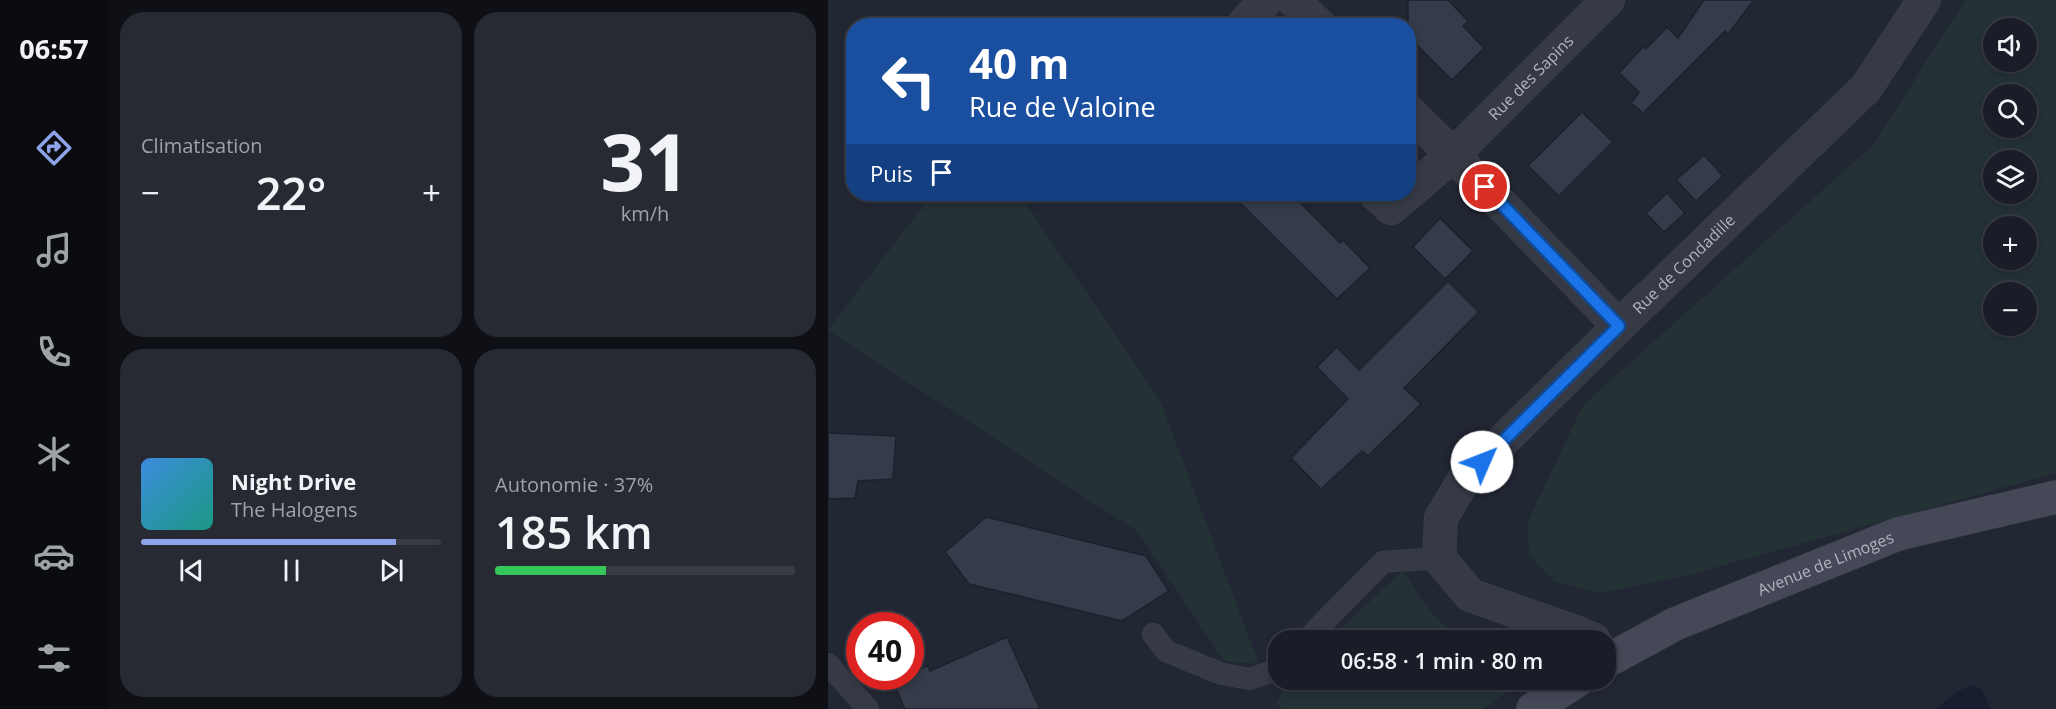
<!DOCTYPE html>
<html lang="fr">
<head>
<meta charset="utf-8">
<style>
	body { margin:0; font-family:"Open Sans",sans-serif; background:#272a33; color:#f1f3f6; height:100vh; display:flex; flex-direction:column; font-size:22px; white-space:nowrap }
	* { box-sizing:border-box; margin:0 }
	p { font-size:20px; color:#9fa2a7 }
	.icon { flex:none; width:33px; height:33px; fill:none; stroke:currentColor; stroke-width:2; stroke-linecap:round; stroke-linejoin:round }
	.map { position:relative; flex:1; overflow:hidden }
	.drawer { display:flex; flex-direction:column; gap:12px; padding:12px; background:#0e1015; width:720px }
	.drawer>* { flex:none }
	.top-card { position:absolute; left:18px; top:18px; width:570px; height:183px; border-radius:24px; box-shadow:0 3px 9px #0003,0 0 0 2px #383b44; background:#1a4fa0; color:#fff; overflow:hidden }
	.controls { position:absolute; left:1155px; top:18px; display:grid; gap:12px }
	.controls a { display:grid; place-items:center; width:54px; height:54px; border-radius:50%; background:#1a1d27; box-shadow:0 3px 9px #0003,0 0 0 2px #383b44; font-size:30px }
	.speed { position:absolute; left:18px; top:612px; display:flex; gap:12px; font-size:30px; font-weight:700; text-align:center }
	.speed>* { display:grid; place-content:center; width:78px; height:78px; border-radius:50%; background:#1a1d27; box-shadow:0 3px 9px #0003,0 0 0 2px #383b44; line-height:1 }
	.speed .limit { border:9px solid #d22; background:#fff; color:#111 }
	.pin { position:absolute; display:grid; place-items:center; width:51px; height:51px; color:#fff; margin:-26px; border:3px solid #fff; border-radius:50%; box-shadow:0 2px 6px #0007 }
	.me { position:absolute; width:66px; margin:-33px; rotate:46deg; stroke-linejoin:round; filter:drop-shadow(0 0 4px #0008) }
	.turn { display:flex; align-items:center; gap:21px; height:126px; padding:0 24px; font-size:27px }
	.turn .icon { width:78px; height:78px; stroke-width:2.5 }
	.turn b { display:block; font-size:42px; line-height:51px }
	.then { display:flex; align-items:center; height:57px; padding:0 24px; background:#0003; gap:12px; font-size:22px }
	.big { font-size:45px; font-weight:600; line-height:1.1 }
	.drawer .tile { flex:1; display:flex; flex-direction:column; justify-content:center; gap:9px; min-width:0; padding:0 21px; border-radius:24px; background:#272a33 }
	.drawer .dial { align-items:center; gap:0 }
	.dial b { font-size:78px; line-height:1 }
	.song { display:flex; align-items:center; gap:18px }
	.cover { width:72px; height:72px; border-radius:9px; background:linear-gradient(135deg,hsl(210 70% 55%),hsl(170 70% 35%)) }
	.played { height:6px; border-radius:3px; background:linear-gradient(90deg,#8da3ea 85%,#383b44 85%) }
	.keys { display:flex; justify-content:space-around; direction:ltr }
	.heat { display:flex; justify-content:space-between; align-items:center; font-size:33px; direction:ltr }
	.charge { height:9px; border-radius:4px; background:linear-gradient(90deg,#34c759 37%,#383b44 0) }
	.drawer .tiles { flex:1; display:grid; gap:12px; grid-template-columns:repeat(2,1fr) }
	.trip { position:absolute; left:440px; top:630px; width:348px; height:60px; border-radius:24px; background:#1a1d27; box-shadow:0 3px 9px #0003,0 0 0 2px #383b44; font-weight:600; line-height:60px; text-align:center }
	main { display:flex; flex:1; min-height:0 }
	.dock { display:flex; flex-direction:column; width:108px; justify-content:space-around; align-items:center; background:#0a0c10; color:#9fa2a7 }
	.dock .icon { width:42px; height:42px }
	.dock .active { color:#8da3ea }
	.dock b { font-size:27px; color:#f1f3f6 }
	.map>svg:first-child { display:block }
</style>
</head>
<body>
<main>
<nav class="dock">
<b>06:57</b>
<svg class="icon active" aria-label="directions" viewBox="0 0 24 24"><path d="M12 3l9 9-9 9-9-9zM9 14v-3h6M13 9l2 2-2 2"/></svg>
<svg class="icon" aria-label="music" viewBox="0 0 24 24"><path d="M9 18V5l10-2v13"/><circle cx="6" cy="18" r="3"/><circle cx="16" cy="16" r="3"/></svg>
<svg class="icon" aria-label="phone" viewBox="0 0 24 24"><path d="M5 4h4l2 5-3 2q2 4 5 5l2-3 5 2v4C11 20 4 13 5 4z"/></svg>
<svg class="icon" aria-label="climate" viewBox="0 0 24 24"><path d="M12 3v18M4 7l16 10M4 17L20 7"/></svg>
<svg class="icon" aria-label="car" viewBox="0 0 24 24"><path d="M5 17H2v-5l4-1 3-4h7l3 4 3 1v5h-3M9 17h6M6 11h13"/><circle cx="7" cy="17" r="2"/><circle cx="17" cy="17" r="2"/></svg>
<svg class="icon" aria-label="filters" viewBox="0 0 24 24"><path d="M4 7h16M4 17h16"/><circle cx="9" cy="7" r="2"/><circle cx="15" cy="17" r="2"/></svg>
</nav>
<section class="drawer">
<div class="tiles">
<div class="tile"><p>Climatisation</p>
<div class="heat"><a>−</a><b class="big">22°</b><a>+</a></div>
</div>
<div class="tile dial"><b>31</b><p>km/h</p></div>
<div class="tile">
<div class="song"><i class="cover"></i><div><b>Night Drive</b><p>The Halogens</p></div></div>
<div class="played"></div>
<div class="keys"><svg class="icon" aria-label="previous" viewBox="0 0 24 24"><path d="M18 5L8 12l10 7zM5 5v14"/></svg><svg class="icon" aria-label="pause" viewBox="0 0 24 24"><path d="M8 5v14M16 5v14"/></svg><svg class="icon" aria-label="next" viewBox="0 0 24 24"><path d="M6 5l10 7-10 7zM19 5v14"/></svg></div>
</div>
<div class="tile"><p>Autonomie · 37%</p><b class="big">185 km</b><div class="charge"></div></div>
</div>
</section>
<div class="map">
<svg width="1228" height="709" viewBox="0 0 1228 709">
	<rect width="100%" height="100%" fill="#222734"/>
	<g fill="#243135" fill-rule="evenodd">
		<path d="M 1137,0 L 1228,0 L 1228,473 L 857,576 L 773,593 L 727,582 L 701,555 L 699,523 L 755,405 L 1046,144 ZM 1166,28 L 1198,28 L 1198,62 L 1166,62 ZM 1166,94 L 1198,94 L 1198,128 L 1166,128 ZM 1166,160 L 1198,160 L 1198,194 L 1166,194 ZM 1166,226 L 1198,226 L 1198,260 L 1166,260 ZM 1166,292 L 1198,292 L 1198,326 L 1166,326 Z"/>
		<path d="M 104,194 L 191,194 L 332,400 L 431,664 L 396,661 L 310,532 L 0,330 Z"/>
		<path d="M 575,570 C 596,604 605,624 644,640 L 501,640 Z"/>
		<path d="M 460,680 L 671,680 L 678,693 L 655,709 L 453,709 L 449,703 Z"/>
	</g>
	<path fill="#171e30" d="M 1144,685 L 1154,689 L 1163,709 L 1107,709 L 1132,690 Z"/>
	<g fill="#353b4a" stroke="#1d212b" stroke-width="1.5">
		<path d="M 580,0 L 620,0 L 640,21 L 635,26 L 656,48 L 624,80 L 580,36 Z"/>
		<path d="M 876,0 L 926,0 L 900,34 L 897,31 L 815,113 L 803,103 L 811,92 L 791,73 L 816,46 L 818,49 L 839,27 L 850,38 Z"/>
		<path d="M 754,112 L 785,142 L 731,196 L 700,166 Z"/>
		<path d="M 876,155 L 895,176 L 868,201 L 848,180 Z"/>
		<path d="M 839,193 L 857,213 L 836,232 L 818,213 Z"/>
		<path d="M 403,194 L 464,194 L 512,243 L 515,240 L 542,268 L 509,299 Z"/>
		<path d="M 612,218 L 645,251 L 617,279 L 585,247 Z"/>
		<path d="M 620,281 L 651,312 L 576,388 L 593,404 L 540,456 L 534,451 L 493,489 L 463,458 L 520,399 L 489,367 L 509,347 L 531,370 Z"/>
		<path d="M 0,433 L 68,436 L 65,479 L 30,481 L 27,498 L 0,499 Z"/>
		<path d="M 158,517 L 318,556 L 341,591 L 294,621 L 141,584 L 117,552 Z"/>
		<path d="M 179,637 L 212,709 L 77,709 L 63,677 L 82,676 L 82,671 L 100,666 L 102,671 Z"/>
	</g>
	<g fill="none" stroke-linecap="round" stroke-linejoin="round">
		<g stroke="#3f434e" stroke-width="22">
			<g id="service">
				<path d="M 325,634 L 338,651 L 394,674 L 422,679 L 450,669"/>
				<path d="M 478,640 L 555,562 L 611,558"/>
				<path d="M 0,664 L 40,709"/>
			</g>
		</g>
		<g stroke="#3f434e" stroke-width="34">
			<g id="minor">
				<path d="M 465,0 L 492,26"/>
				<path d="M 414,26 L 438,0"/>
				<path d="M 580,111 L 625,155 L 791,326"/>
				<path id="s1" d="M 548,194 L 563,208 L 625,155 L 780,0"/>
			</g>
		</g>
		<g stroke="#3f434e" stroke-width="34">
			<g id="tertiary">
				<path id="s2" d="M 766,640 L 747,632 L 642,595 L 611,558 L 613,518 L 637,478 L 791,326 L 1038,88 L 1096,0"/>
			</g>
		</g>
		<g stroke="#3f434e" stroke-width="34">
			<g id="secondary">
				<path id="s3" d="M 777,662 L 847,624 L 1070,534 L 1228,497"/>
				<path d="M 705,709 L 750,680"/>
			</g>
		</g>
		<use href="#service" stroke="#353a45" stroke-width="21"/>
		<use href="#minor" stroke="#353a45" stroke-width="33"/>
		<use href="#tertiary" stroke="#353a45" stroke-width="33"/>
		<use href="#secondary" stroke="#444857" stroke-width="33"/>
	</g>
	<g fill="none" stroke-linecap="round" stroke-linejoin="round">
		<g stroke="#114b97" stroke-width="15">
			<path id="route" d="M 654,462 L 791,326 L 657,187"/>
		</g>
		<use href="#route" stroke="#1a73e8" stroke-width="10"/>
	</g>
	<g text-anchor="middle" dominant-baseline="central" stroke-width="6" stroke-linejoin="round" paint-order="stroke">
		<g font-size="16" fill="#b0b4c1" stroke="#1b1f29">
			<text stroke="none"><textPath href="#s1" startOffset="212">Rue des Sapins</textPath></text>
			<text stroke="none"><textPath href="#s2" startOffset="573">Rue de Condadille</textPath></text>
			<text stroke="none"><textPath href="#s3" startOffset="242">Avenue de Limoges</textPath></text>
		</g>
	</g>
</svg>
<div class="controls">
<a><svg class="icon" aria-label="sound" viewBox="0 0 24 24"><path d="M4 9h4l5-4v14l-5-4H4zM17 9q2 3 0 6"/></svg></a>
<a><svg class="icon" aria-label="search" viewBox="0 0 24 24"><circle cx="10" cy="10" r="6"/><path d="M15 15l6 6"/></svg></a>
<a><svg class="icon" aria-label="layers" viewBox="0 0 24 24"><path d="M12 4l9 5-9 5-9-5zM3 14l9 5 9-5"/></svg></a>
<a>+</a>
<a>−</a>
</div>
<div class="speed"><div class="limit">40</div></div>
<div class="pin" style="left:657px;top:187px;background:#d93025"><svg class="icon" aria-label="arrive" viewBox="0 0 24 24"><path d="M6 21V4h12l-3 4 3 4H6"/></svg></div>
<svg class="me" style="left:654px;top:462px" viewBox="-20 -20 40 40"><circle r="19" fill="#fff"/><path d="M0-13L10 11 0 6-10 11z" fill="#1a73e8"/></svg>
<div class="trip">06:58 · 1 min · 80 m</div>
<div class="top-card">
<div class="turn"><svg class="icon" aria-label="left" viewBox="0 0 24 24"><path d="M17 20v-9H6M10 6l-5 5 5 5"/></svg><div><b>40 m</b>Rue de Valoine</div></div>
<div class="then">Puis<svg class="icon" aria-label="arrive" viewBox="0 0 24 24"><path d="M6 21V4h12l-3 4 3 4H6"/></svg></div>
</div>
</div>
</main>
</body>
</html>
